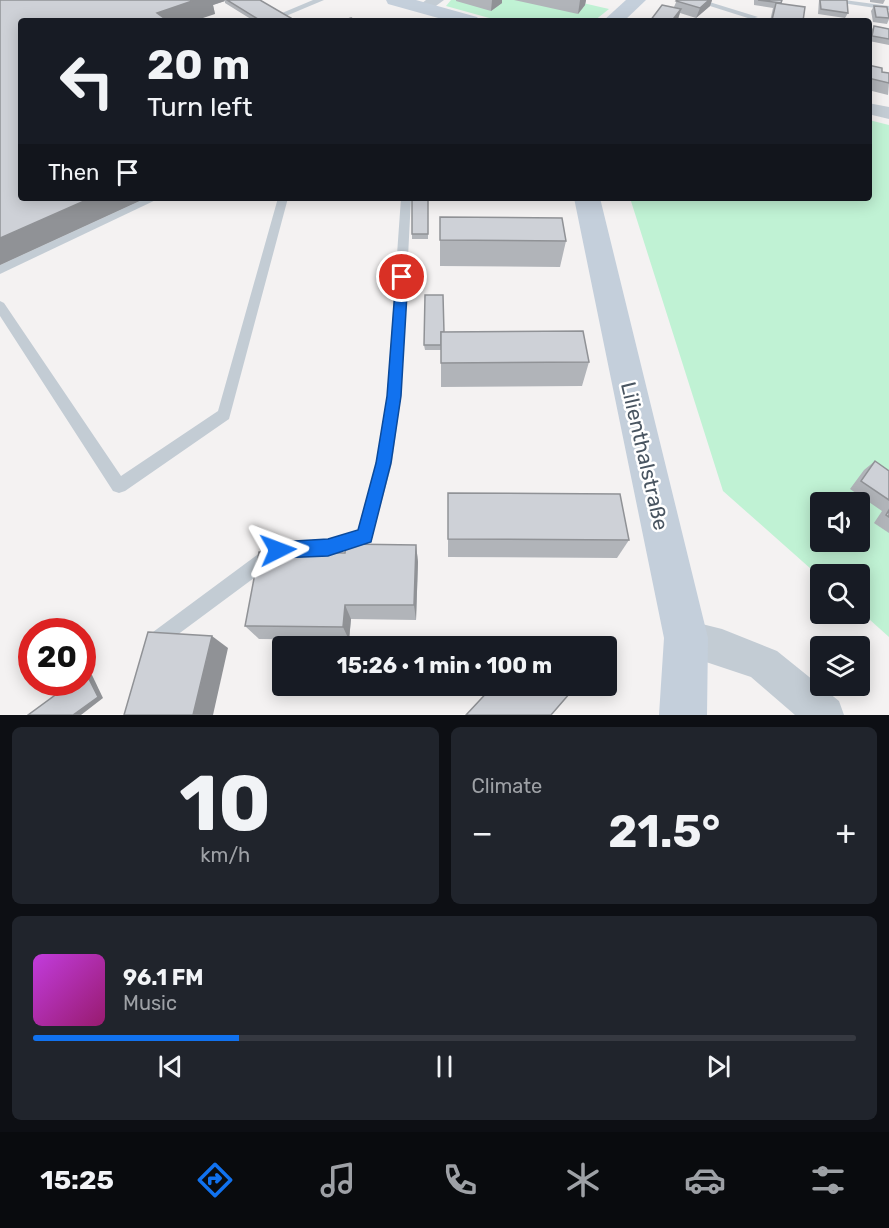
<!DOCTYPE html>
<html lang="en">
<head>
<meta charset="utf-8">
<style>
	body { margin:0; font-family:Rubik,sans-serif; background:#20242c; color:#f1f3f6; height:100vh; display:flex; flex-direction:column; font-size:22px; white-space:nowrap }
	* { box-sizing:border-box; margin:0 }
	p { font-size:20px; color:#9ea1a6 }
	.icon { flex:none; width:33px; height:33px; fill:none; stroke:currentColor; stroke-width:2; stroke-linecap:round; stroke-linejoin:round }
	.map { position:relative; height:715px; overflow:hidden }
	.sheet { display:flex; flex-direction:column; gap:12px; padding:12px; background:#0d0f14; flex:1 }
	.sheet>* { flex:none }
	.banner { position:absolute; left:18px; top:18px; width:854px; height:183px; border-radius:6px; box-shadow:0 3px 15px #0003; background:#171b24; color:#f1f3f6; overflow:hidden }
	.tools { position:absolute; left:810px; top:492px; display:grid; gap:12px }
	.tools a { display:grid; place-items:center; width:60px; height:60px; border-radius:6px; background:#171b24; box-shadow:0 3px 15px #0003; font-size:30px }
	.speed { position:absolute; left:18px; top:618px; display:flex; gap:12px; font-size:30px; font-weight:700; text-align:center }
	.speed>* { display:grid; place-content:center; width:78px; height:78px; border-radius:50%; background:#171b24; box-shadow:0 3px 15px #0003; line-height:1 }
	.speed .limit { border:9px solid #d22; background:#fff; color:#111 }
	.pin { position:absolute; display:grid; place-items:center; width:51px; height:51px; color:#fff; margin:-26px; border:3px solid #fff; border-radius:50%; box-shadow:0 2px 6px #0007 }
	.me { position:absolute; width:66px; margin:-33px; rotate:87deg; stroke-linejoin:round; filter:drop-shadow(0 0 4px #0008) }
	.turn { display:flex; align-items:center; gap:21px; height:126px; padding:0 30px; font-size:27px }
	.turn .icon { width:78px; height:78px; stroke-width:2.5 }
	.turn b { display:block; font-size:42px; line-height:51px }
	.then { display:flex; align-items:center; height:57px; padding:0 30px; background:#0003; gap:12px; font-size:22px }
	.big { font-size:45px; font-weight:700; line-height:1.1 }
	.sheet .card { flex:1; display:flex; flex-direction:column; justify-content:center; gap:9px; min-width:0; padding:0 21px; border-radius:9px; background:#20242c }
	.sheet .dial { align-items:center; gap:0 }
	.dial b { font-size:78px; line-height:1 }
	.song { display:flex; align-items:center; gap:18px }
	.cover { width:72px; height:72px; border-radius:9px; background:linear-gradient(135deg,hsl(290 70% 55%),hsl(320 70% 35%)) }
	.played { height:6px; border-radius:3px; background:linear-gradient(90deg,#1172ef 25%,#363941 25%) }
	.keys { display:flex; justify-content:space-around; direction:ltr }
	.heat { display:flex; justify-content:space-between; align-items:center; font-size:33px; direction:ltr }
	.sheet .tiles { flex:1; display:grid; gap:12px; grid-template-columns:1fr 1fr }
	.card:last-child { grid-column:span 2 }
	.trip { position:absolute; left:272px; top:636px; width:345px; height:60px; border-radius:6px; background:#171b24; box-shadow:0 3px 15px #0003; font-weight:700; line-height:60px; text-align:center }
	.tabs { display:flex; height:96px; justify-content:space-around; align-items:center; background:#090b0e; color:#9ea1a6 }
	.tabs .icon { width:42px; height:42px }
	.tabs .current { color:#1172ef }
	.tabs b { font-size:27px; color:#f1f3f6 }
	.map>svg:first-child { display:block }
</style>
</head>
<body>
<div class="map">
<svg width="889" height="715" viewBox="0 0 889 715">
	<rect width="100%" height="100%" fill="#f4f2f2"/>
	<g fill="#c0f2d4" fill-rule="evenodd">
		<path d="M 451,0 L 570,0 L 609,9 L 594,21 L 500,21 L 446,6 Z"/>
		<path d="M 869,120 L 889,125 L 889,637 L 860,611 L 860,574 L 820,574 L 820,577 L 723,491 L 630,198 L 868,198 ZM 820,502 L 860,502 L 860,542 L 820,542 Z"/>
	</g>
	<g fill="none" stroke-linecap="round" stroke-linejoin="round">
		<g fill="#c3ccd4" fill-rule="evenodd">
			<path d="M 313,0 L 324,0 L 274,21 L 263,21 Z"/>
			<path d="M 691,0 L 703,0 L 758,17 L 751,19 Z"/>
			<path d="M 822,0 L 844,0 L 889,6 L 889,10 Z"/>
			<path d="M 146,198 L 160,198 L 0,274 L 0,265 Z"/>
			<path d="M 278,198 L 288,198 L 229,419 L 125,491 L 119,493 L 113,491 L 0,316 L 0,301 L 4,303 L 121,476 L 218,411 Z"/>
			<path d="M 401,198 L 411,198 L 401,396 L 392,463 L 371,542 L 328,555 L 281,558 L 165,644 L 159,653 L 153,656 L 147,653 L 144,647 L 153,632 L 272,544 L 278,542 L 328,539 L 358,530 L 376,463 L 387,396 Z"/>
		</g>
		<g fill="#c3ccd4" fill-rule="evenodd">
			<path d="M 426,0 L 444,0 L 429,11 L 419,11 L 416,8 Z"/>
			<path d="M 868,103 L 889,107 L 889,119 L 868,114 Z"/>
			<path d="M 686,620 L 722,629 L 777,651 L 839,701 L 844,715 L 795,715 L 751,677 L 673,651 L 668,638 L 673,625 Z"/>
		</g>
		<g fill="#c4cfdb" fill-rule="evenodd">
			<path d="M 386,0 L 416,0 L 477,17 L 480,21 L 449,21 L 388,4 Z"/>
			<path d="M 626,0 L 646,0 L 624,21 L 603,21 Z"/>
			<path d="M 574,198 L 600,198 L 708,638 L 707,715 L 659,715 L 664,638 Z"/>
		</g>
	</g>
	<g fill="#b1b4b9">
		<path d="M 0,0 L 260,0 L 296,21 L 254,21 L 225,3 L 225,1 L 213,5 L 215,14 L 21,21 L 21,198 L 146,198 L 0,265 Z"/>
		<path d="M 456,0 L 502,0 L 502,3 L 491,11 L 456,1 Z"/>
		<path d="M 514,0 L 586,0 L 585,5 L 578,14 Z"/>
		<path d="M 677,0 L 712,0 L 710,6 L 696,18 L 680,13 L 678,19 L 650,21 L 674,7 Z"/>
		<path d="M 754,0 L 782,0 L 781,3 L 803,21 L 770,21 L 773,8 L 754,5 Z"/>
		<path d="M 819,0 L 844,0 L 848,13 L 845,18 L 818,14 Z"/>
		<path d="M 870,0 L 885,0 L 883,4 L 870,2 Z"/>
		<path d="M 874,6 L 889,16 L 889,19 L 887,24 L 873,22 L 871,11 Z"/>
		<path d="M 874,26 L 889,29 L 889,45 L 869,41 L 871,31 Z"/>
		<path d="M 868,65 L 882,72 L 889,83 L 888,95 L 868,90 Z"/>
		<path d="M 428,198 L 428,239 L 412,239 L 412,234 Z"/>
		<path d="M 440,217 L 566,241 L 560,267 L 440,266 Z"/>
		<path d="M 444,332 L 589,362 L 582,386 L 441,387 L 441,350 L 425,350 L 424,345 Z"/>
		<path d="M 875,461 L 889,471 L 889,533 L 874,523 L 882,511 L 850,489 L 864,470 Z"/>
		<path d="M 448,493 L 629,540 L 617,558 L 448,557 Z"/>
		<path d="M 416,545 L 418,562 L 416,620 L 351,619 L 349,640 L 259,639 L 245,626 L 345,553 Z"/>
	</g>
	<g fill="#909296">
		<path d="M 195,0 L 224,0 L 225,1 L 213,5 L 215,14 L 194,21 L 160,21 L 157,13 Z"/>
		<path d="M 492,0 L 502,0 L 502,3 L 491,11 Z"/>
		<path d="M 580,0 L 586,0 L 585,5 L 578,14 Z"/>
		<path d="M 709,0 L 712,0 L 710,6 L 696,18 L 700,8 Z"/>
		<path d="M 681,9 L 678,19 L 674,18 Z"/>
		<path d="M 91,198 L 146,198 L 0,265 L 0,238 Z"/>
		<path d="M 416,545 L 418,562 L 416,620 L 414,605 Z"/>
		<path d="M 345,605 L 351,619 L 349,640 L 343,627 Z"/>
		<path d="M 212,636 L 228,648 L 213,715 L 193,715 Z"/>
		<path d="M 86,673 L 92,675 L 103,698 L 81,715 L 73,715 Z"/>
	</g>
	<g fill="#ced1d7" stroke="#909296" stroke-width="1.5">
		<path d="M 0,0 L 195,0 L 157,13 L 168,21 L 21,21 L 21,198 L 91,198 L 0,238 Z"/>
		<path d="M 227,0 L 260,0 L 296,21 L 261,21 Z"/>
		<path d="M 677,0 L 709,0 L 700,8 L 676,1 Z"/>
		<path d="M 758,0 L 782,0 L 781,3 Z"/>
		<path d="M 820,0 L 847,0 L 848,13 L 821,9 Z"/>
		<path d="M 776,3 L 805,7 L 803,21 L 772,20 Z"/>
		<path d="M 662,5 L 681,9 L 674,18 L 691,21 L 650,21 Z"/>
		<path d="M 874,6 L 887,7 L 889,18 L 876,17 Z"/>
		<path d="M 351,18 L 356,21 L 341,21 Z"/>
		<path d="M 874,26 L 889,29 L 889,39 L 872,36 Z"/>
		<path d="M 868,65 L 882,68 L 882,72 L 889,73 L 889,83 L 868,78 Z"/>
		<rect x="412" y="198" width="16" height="36"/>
		<path d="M 440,217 L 562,218 L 566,241 L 440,240 Z"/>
		<path d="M 425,295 L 443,295 L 444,332 L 441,332 L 441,345 L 424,345 Z"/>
		<path d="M 583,331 L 589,362 L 441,363 L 441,332 Z"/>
		<path d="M 875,461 L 889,471 L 889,500 L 861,481 Z"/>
		<path d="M 448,493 L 620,494 L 629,540 L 448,539 Z"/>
		<path d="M 889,510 L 889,517 L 886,515 Z"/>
		<path d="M 346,544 L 416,545 L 414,605 L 345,605 L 343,627 L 245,626 L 259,552 L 345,553 Z"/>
		<path d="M 148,632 L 212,636 L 193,715 L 124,715 Z"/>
		<path d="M 86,673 L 98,697 L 73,715 L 28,715 L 73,682 L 82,682 L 82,675 Z"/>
		<path d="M 493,686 L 563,686 L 570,693 L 551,715 L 466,715 Z"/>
	</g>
	<path fill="#1172ef" stroke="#0b4a9b" stroke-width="1.5" d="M 402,273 L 408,277 L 401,396 L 391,463 L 371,542 L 328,556 L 278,558 L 272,556 L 269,550 L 272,544 L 278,542 L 328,539 L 358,530 L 376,463 L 387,396 L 396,277 Z"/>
	<g text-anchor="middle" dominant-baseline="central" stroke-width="5" stroke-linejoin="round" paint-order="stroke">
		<g font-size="21" fill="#495561" stroke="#fff">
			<text transform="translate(645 456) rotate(77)">Lilienthalstraße</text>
		</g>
	</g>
</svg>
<div class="tools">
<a><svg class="icon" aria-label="sound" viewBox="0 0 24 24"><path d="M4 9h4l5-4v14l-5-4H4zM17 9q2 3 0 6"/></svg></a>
<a><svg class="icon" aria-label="search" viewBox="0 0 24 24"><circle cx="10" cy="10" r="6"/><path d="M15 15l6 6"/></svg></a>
<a><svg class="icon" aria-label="layers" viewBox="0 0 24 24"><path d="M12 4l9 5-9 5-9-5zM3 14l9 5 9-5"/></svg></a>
</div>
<div class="speed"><div class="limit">20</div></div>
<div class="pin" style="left:402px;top:277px;background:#d93025"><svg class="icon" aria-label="arrive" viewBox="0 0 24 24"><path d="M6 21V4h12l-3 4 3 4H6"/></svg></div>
<svg class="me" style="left:278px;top:550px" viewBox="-20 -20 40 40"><path d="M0-17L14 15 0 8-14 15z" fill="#1172ef" stroke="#fff" stroke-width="4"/></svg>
<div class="trip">15:26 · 1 min · 100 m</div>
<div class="banner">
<div class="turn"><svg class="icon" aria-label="left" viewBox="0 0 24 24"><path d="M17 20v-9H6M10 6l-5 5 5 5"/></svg><div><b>20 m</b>Turn left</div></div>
<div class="then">Then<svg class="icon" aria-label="arrive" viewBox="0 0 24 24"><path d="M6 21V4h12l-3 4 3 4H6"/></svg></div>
</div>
</div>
<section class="sheet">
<div class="tiles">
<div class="card dial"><b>10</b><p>km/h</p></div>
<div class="card"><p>Climate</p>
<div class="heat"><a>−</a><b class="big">21.5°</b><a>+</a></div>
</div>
<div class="card">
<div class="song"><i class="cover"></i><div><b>96.1 FM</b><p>Music</p></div></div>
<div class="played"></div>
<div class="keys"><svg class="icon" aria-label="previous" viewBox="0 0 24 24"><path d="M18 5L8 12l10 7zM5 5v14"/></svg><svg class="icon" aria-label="pause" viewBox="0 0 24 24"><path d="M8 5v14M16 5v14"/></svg><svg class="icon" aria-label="next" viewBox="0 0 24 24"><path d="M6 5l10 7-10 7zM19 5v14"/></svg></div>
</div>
</div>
</section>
<nav class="tabs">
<b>15:25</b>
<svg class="icon current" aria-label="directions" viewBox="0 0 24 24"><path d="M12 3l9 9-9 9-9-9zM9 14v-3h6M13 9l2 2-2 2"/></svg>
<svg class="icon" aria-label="music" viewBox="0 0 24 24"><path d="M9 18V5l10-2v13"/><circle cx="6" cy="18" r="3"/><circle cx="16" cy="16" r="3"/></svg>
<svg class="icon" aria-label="phone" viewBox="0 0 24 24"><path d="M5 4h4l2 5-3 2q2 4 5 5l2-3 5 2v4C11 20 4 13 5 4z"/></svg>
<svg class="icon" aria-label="climate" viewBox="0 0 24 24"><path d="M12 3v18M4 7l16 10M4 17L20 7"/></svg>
<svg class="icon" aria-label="car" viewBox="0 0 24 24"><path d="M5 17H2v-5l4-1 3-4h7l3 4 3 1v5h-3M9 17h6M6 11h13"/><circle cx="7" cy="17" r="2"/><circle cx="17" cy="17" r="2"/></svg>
<svg class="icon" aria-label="filters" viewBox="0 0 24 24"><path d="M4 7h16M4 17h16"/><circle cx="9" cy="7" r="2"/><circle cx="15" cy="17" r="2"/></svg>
</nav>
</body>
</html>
